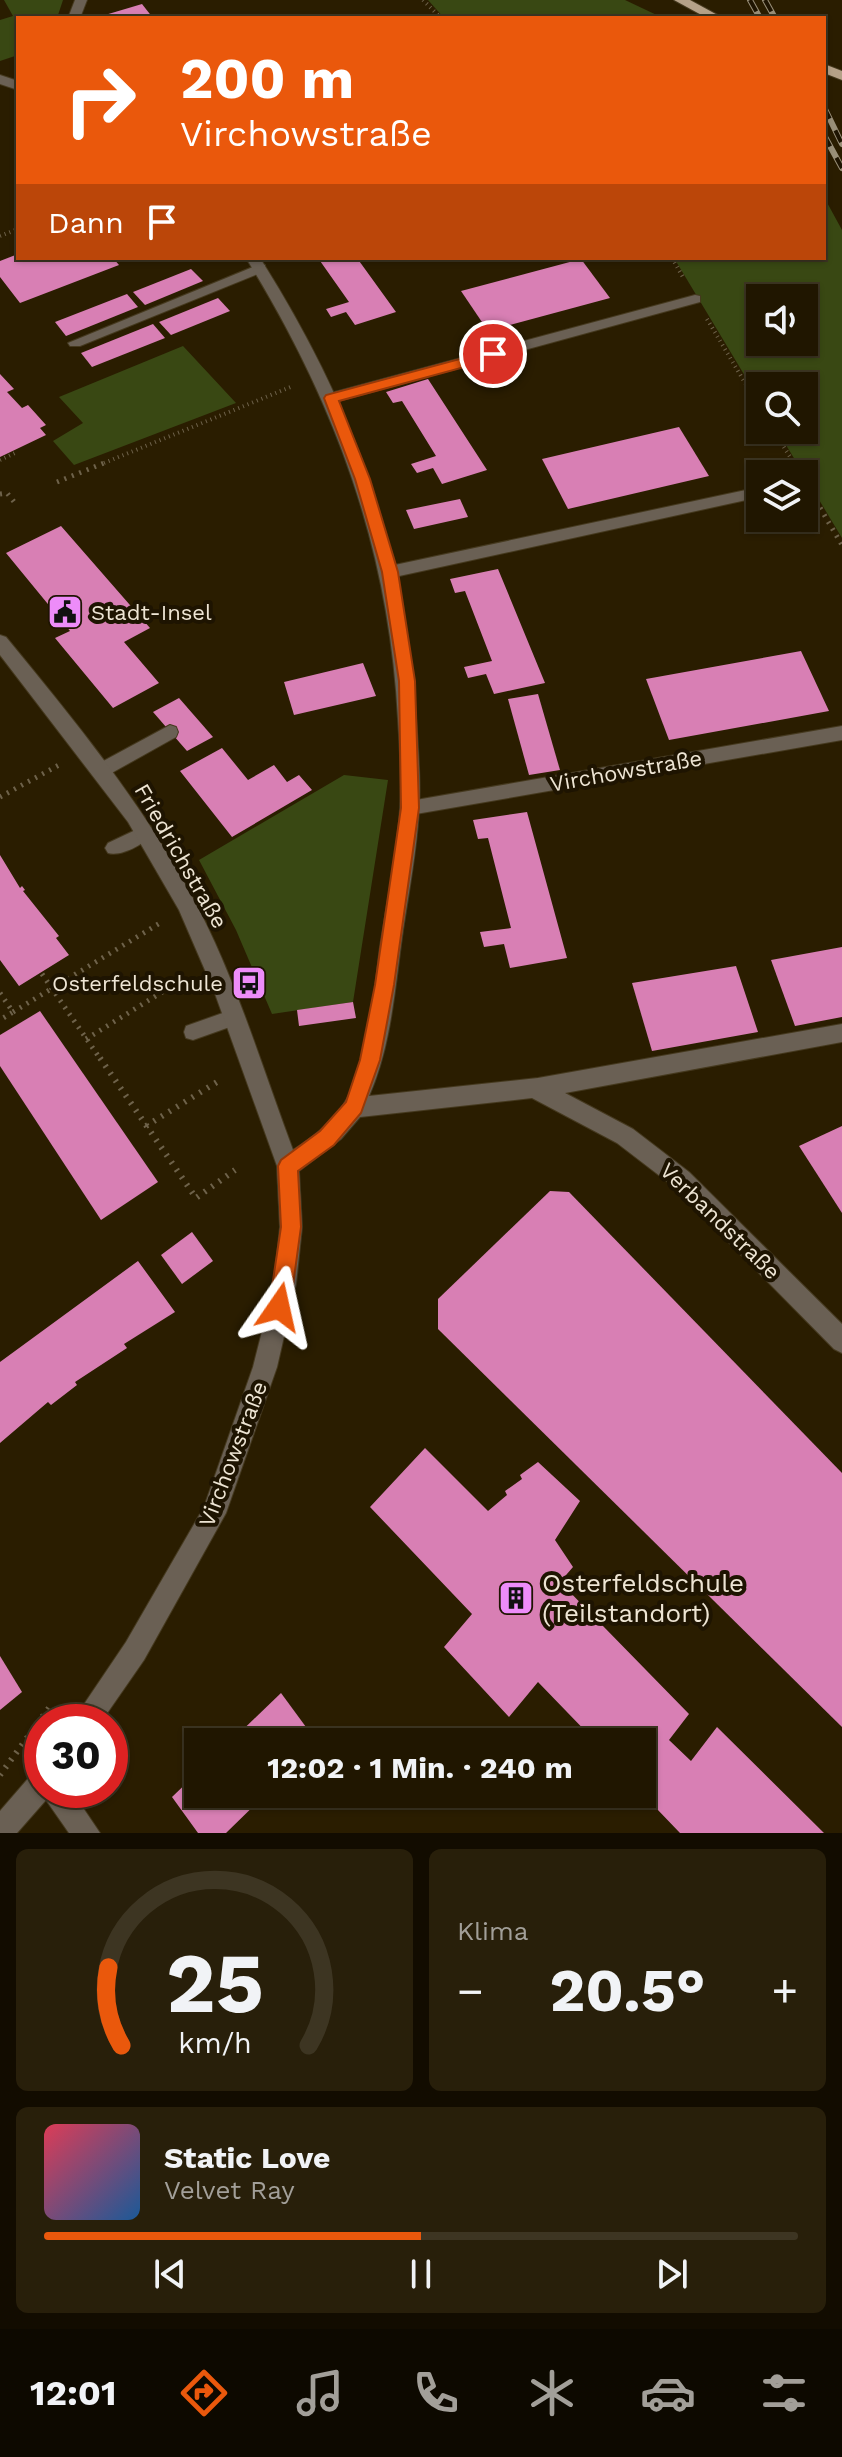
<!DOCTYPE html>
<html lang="de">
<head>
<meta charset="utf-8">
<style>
	body { margin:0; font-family:"Work Sans",sans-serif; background:#281f0a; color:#f1f3f6; height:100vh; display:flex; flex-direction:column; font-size:30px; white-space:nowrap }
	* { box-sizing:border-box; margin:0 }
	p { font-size:26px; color:#a29f99 }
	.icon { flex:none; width:44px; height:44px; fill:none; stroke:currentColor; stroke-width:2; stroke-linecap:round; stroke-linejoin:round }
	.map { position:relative; height:1833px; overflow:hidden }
	.panel { display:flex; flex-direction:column; gap:16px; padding:16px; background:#120c00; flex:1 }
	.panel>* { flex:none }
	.banner { position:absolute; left:16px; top:16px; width:810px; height:244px; border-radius:0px; box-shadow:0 2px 6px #0004,0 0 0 2px #3d3522; background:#ea580c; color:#fff; overflow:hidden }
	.buttons { position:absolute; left:746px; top:284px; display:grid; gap:16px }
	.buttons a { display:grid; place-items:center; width:72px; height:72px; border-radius:0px; background:#201600; box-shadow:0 2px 6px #0004,0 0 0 2px #3d3522; font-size:40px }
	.speed { position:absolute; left:24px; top:1704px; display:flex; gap:16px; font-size:40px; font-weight:700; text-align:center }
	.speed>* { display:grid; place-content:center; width:104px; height:104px; border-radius:50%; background:#201600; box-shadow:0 2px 6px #0004,0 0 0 2px #3d3522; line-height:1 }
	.speed .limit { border:12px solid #d22; background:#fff; color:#111 }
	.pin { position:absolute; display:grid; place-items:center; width:68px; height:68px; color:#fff; margin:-34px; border:4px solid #fff; border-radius:50%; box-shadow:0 2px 8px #0007 }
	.me { position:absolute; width:88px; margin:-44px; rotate:11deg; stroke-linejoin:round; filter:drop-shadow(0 0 6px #0008) }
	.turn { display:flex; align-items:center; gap:28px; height:168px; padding:0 32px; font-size:36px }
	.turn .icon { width:104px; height:104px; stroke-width:2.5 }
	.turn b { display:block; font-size:56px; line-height:68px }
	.then { display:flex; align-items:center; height:76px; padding:0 32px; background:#0003; gap:16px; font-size:30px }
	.big { font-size:60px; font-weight:700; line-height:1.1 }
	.panel .widget { flex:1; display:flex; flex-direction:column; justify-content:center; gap:12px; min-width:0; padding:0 28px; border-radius:12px; background:#281f0a }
	.panel .dial { align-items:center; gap:0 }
	.dial svg { height:208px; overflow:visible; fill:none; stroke:#3d3522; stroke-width:7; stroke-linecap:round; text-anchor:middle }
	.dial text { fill:#f1f3f6; stroke:none }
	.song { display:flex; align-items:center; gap:24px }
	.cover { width:96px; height:96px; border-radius:12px; background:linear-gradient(135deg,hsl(350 70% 55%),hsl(210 70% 35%)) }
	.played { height:8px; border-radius:4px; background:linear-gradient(90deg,#ea580c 50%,#3d3522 50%) }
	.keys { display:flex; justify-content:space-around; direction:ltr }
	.heat { display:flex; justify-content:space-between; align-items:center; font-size:44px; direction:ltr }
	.panel .tiles { flex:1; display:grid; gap:16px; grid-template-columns:1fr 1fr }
	.widget:last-child { grid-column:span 2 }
	.trip { position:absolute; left:184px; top:1728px; width:472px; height:80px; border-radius:0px; background:#201600; box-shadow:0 2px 6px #0004,0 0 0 2px #3d3522; font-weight:700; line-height:80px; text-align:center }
	.tabs { display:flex; height:128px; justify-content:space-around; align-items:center; background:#0d0900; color:#a29f99 }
	.tabs .icon { width:56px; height:56px }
	.tabs .on { color:#ea580c }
	.tabs b { font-size:36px; color:#f1f3f6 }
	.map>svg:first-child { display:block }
</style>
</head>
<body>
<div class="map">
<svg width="842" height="1833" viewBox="0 0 842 1833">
	<rect width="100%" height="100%" fill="#2a1d00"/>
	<g fill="#394813" fill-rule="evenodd">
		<path d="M 4,0 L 63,0 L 57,18 L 18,18 L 18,55 L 0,61 L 0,20 L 13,16 Z"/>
		<path d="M 428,0 L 625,0 L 663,18 L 444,18 Z"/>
		<path d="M 824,197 L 842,230 L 842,538 L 777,430 L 804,430 L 804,386 L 760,386 L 760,401 L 674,258 L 824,258 ZM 760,298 L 804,298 L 804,342 L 760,342 Z"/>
		<path d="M 183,346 L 236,403 L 74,465 L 53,441 L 83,423 L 59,397 Z"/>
		<path d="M 344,775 L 388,780 L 353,1002 L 272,1014 L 236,930 L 199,860 Z"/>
	</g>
	<g fill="#d87fb4">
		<path d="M 142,4 L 153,18 L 108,18 L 105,15 Z"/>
		<path d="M 18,254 L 18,258 L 113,258 L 119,265 L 20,303 L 0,277 L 0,261 Z"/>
		<path d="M 318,258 L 357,258 L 396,312 L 355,325 L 346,312 L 331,317 L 326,309 L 349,302 Z"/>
		<path d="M 581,259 L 610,298 L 488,331 L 461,291 Z"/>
		<path d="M 191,269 L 203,281 L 145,305 L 133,292 Z"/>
		<path d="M 127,294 L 138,307 L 66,336 L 55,322 Z"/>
		<path d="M 218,298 L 230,311 L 171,335 L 159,322 Z"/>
		<path d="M 153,324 L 165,338 L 92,367 L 81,353 Z"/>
		<path d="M 0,374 L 14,389 L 7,392 L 22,408 L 28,405 L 46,425 L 40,428 L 46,435 L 0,457 Z"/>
		<path d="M 428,379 L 487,470 L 442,484 L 433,468 L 417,473 L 411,464 L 436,456 L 402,401 L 393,403 L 386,392 Z"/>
		<path d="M 679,427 L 709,476 L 568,509 L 542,459 Z"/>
		<path d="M 460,499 L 468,517 L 414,529 L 406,510 Z"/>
		<path d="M 61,526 L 150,628 L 124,642 L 159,683 L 113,708 L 55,638 L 70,631 L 6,553 Z"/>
		<path d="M 498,569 L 545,683 L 494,694 L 486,674 L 468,678 L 464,667 L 492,661 L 465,591 L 455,593 L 450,579 Z"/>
		<path d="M 801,651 L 829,711 L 669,740 L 646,679 Z"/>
		<path d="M 363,663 L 376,696 L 294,715 L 284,682 Z"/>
		<path d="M 538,694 L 560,770 L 529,775 L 508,699 Z"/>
		<path d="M 179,698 L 213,737 L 187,751 L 153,712 Z"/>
		<path d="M 222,748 L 248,780 L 274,765 L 287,782 L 299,775 L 312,790 L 232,837 L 180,771 Z"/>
		<path d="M 527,812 L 567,958 L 510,968 L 504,944 L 484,947 L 480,932 L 511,928 L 488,838 L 478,839 L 473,820 Z"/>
		<path d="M 0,855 L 20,888 L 22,886 L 25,890 L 23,891 L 59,936 L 56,938 L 69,955 L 19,986 L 0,960 Z"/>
		<path d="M 842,947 L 842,1017 L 795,1026 L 771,960 Z"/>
		<path d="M 736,966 L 758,1032 L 652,1051 L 632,983 Z"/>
		<path d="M 353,1002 L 356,1018 L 299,1026 L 297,1010 Z"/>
		<path d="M 40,1011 L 158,1182 L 101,1220 L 0,1066 L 0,1035 Z"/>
		<path d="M 842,1126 L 842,1213 L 799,1146 Z"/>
		<path d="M 550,1191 L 569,1192 L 842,1473 L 842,1727 L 438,1329 L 438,1299 Z"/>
		<path d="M 192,1232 L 213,1261 L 182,1284 L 161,1255 Z"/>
		<path d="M 138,1261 L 175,1312 L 124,1344 L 127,1348 L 75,1382 L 77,1385 L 51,1405 L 48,1402 L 0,1443 L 0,1362 Z"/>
		<path d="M 425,1448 L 488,1511 L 507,1495 L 505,1491 L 522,1479 L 520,1475 L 538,1462 L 580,1501 L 555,1540 L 573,1567 L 560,1582 L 689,1714 L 669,1740 L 691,1761 L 717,1727 L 824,1833 L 680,1833 L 656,1808 L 658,1805 L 642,1788 L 642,1742 L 596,1742 L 538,1682 L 509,1717 L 444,1647 L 472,1614 L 370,1507 Z"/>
		<path d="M 0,1656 L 22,1692 L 0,1710 Z"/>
		<path d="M 281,1693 L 317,1742 L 230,1742 Z"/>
		<path d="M 198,1772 L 198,1794 L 266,1794 L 226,1833 L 198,1833 L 172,1797 Z"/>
	</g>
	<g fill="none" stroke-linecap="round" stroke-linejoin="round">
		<g stroke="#45391e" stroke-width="2">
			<g id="service">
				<path d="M 260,264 L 265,265 L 265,271 L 80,346 L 70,346 L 68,343 Z"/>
				<path d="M 695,295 L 700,296 L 700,302 L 331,403 L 324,398 L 331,393 Z"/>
				<path d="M 804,477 L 810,478 L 810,486 L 804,487 Z"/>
				<path d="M 760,487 L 760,497 L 390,578 L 382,572 L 390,566 Z"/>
				<path d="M 170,725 L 176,727 L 178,732 L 176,737 L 108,775 L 96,775 L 94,770 L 96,765 Z"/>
				<path d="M 842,726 L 842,740 L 410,815 L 404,813 L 401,808 L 404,803 L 410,801 Z"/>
				<path d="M 144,826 L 150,828 L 153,833 C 145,844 121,857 108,853 L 105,848 L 108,843 Z"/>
				<path d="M 234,1009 L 241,1011 L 243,1017 L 241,1023 L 193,1040 L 186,1038 L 184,1032 L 186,1026 Z"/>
			</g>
		</g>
		<g stroke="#45391e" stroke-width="2">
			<g id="minor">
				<path d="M 75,0 L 87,0 L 80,18 L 68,18 Z"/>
				<path d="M 0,75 L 18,81 L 18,90 L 0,84 Z"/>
				<path d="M 246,258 L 260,258 C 351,402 406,548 416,718 C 418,748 421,779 419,809 C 417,850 409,890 403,930 C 395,985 392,1044 369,1096 L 538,1078 L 842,1024 L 842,1042 L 565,1093 L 633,1129 L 689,1172 L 842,1324 L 842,1353 L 834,1349 L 673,1186 L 617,1143 L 532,1098 L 360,1117 L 341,1139 L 299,1171 L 302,1227 L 296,1284 L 277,1367 L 226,1513 L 144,1660 L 101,1722 L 72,1722 L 126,1642 L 204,1507 L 253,1367 L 274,1284 L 280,1227 L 277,1166 L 214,991 L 179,910 L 128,822 L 0,655 L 0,635 L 6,637 C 75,721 143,804 194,900 C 236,979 262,1067 293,1150 C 310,1139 327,1127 339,1111 C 371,1067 373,999 380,947 C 387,901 397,856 400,809 C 402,779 400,749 398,719 C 389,548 335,402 246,258 Z"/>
				<path d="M 42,1771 L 42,1790 L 71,1790 L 100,1833 L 69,1833 L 46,1800 L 17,1833 L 0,1833 L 0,1811 L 32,1774 Z"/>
			</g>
		</g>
		<g stroke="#45391e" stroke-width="2">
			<g id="primary">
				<path d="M 674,0 L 690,0 L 723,18 L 707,18 Z"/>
				<path d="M 824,64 L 842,71 L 842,80 L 824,73 Z"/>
			</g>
		</g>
		<g stroke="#6e624a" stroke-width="4" stroke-dasharray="1 4" stroke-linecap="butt">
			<path d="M 423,0 L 441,18"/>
			<path d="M 0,236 L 18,229"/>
			<path d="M 672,258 L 684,279"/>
			<path d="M 707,319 L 760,408"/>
			<path d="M 773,430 L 794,463"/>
			<path d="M 0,460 L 15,453"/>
			<path d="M 104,463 L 293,386"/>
		</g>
		<g stroke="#6e624a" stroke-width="5" stroke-dasharray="2 6" stroke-linecap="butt">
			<path d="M 57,482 L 109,461"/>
			<path d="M 0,494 L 7,493 L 15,503"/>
			<path d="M 816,501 L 842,545"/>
			<path d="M 0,797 L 59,765"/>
			<path d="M 42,974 L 101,1060"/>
			<path d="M 0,993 L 13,1012 L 0,1020"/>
			<path d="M 13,1012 L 160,923"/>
			<path d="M 86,1039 L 185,978"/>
		</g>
		<g stroke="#6e624a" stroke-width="6" stroke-dasharray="2 7" stroke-linecap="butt">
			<path d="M 100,1058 L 196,1198 L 235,1170"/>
			<path d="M 146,1126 L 217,1082"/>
			<path d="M 0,1775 L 51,1705"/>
		</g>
		<use href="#service" fill="#6a6054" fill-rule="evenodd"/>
		<use href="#minor" fill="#6a6054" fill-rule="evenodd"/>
		<use href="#primary" fill="#b5a188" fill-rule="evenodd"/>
		<g stroke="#998f78" stroke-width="6">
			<g id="rail">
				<path d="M 750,0 L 760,18"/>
				<path d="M 765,0 L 775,18"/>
				<path d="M 824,107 L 842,144"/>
				<path d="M 824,135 L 842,168"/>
			</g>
		</g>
		<use href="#rail" stroke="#1e1401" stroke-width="4" stroke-dasharray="13" stroke-linecap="butt"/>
	</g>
	<path fill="#ea580c" stroke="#983908" stroke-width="2" d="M 493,350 L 500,354 L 498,358 L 339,401 L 370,479 L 398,572 L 415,681 L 419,808 L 394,985 L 380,1060 L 361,1113 L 334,1145 L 298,1171 L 301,1227 L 290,1307 L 287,1314 L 279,1317 L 272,1314 L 269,1307 L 281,1227 L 278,1166 L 281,1160 L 320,1131 L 346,1102 L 360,1060 L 375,985 L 401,808 L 399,681 L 382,572 L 355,479 L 324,398 L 326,395 Z"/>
	<defs>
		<g id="civic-square" transform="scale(1.8)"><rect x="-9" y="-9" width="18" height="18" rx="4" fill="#ed8cf9" stroke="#1e1401"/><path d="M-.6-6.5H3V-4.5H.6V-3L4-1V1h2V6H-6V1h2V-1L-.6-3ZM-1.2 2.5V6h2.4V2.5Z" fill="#111"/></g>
		<g id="bus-square" transform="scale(1.8)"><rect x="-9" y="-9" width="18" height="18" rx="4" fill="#ed8cf9" stroke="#1e1401"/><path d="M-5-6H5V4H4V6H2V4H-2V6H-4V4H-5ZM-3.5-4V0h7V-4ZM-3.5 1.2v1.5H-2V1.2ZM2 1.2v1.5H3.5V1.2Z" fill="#111"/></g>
		<g id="building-square" transform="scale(1.8)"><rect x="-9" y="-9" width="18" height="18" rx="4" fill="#ed8cf9" stroke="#1e1401"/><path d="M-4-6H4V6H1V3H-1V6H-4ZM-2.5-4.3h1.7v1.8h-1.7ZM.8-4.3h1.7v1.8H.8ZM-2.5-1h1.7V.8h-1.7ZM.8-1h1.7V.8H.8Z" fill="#111"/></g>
	</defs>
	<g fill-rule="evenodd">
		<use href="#civic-square" x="65" y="612"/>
		<use href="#bus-square" x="249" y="983"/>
		<use href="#building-square" x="516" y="1598"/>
	</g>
	<g text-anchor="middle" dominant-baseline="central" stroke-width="8" stroke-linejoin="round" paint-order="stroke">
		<g font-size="22" fill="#eee5d4" stroke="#1e1401" text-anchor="start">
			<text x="91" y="612">Stadt-Insel</text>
			<text x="223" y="983" text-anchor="end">Osterfeldschule</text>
		</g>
		<g font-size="22" fill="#eee5d4" stroke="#1e1401">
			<text transform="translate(626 771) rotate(-10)">Virchowstraße</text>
			<text transform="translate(181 856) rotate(60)">Friedrichstraße</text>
			<text transform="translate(720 1221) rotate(44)">Verbandstraße</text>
			<text transform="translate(233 1454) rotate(-69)">Virchowstraße</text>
		</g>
		<g font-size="26" fill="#eee5d4" stroke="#1e1401" text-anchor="start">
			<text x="542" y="1583">Osterfeldschule<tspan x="542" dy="30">(Teilstandort)</tspan></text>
		</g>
	</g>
</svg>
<div class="buttons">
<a><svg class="icon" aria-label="sound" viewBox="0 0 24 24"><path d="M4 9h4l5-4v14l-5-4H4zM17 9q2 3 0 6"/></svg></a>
<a><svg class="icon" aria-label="search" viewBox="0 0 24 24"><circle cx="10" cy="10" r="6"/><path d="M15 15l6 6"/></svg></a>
<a><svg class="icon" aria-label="layers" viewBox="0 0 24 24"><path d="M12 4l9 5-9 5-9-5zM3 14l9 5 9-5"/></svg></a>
</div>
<div class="speed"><div class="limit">30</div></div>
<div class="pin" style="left:493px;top:354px;background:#d93025"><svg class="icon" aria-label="arrive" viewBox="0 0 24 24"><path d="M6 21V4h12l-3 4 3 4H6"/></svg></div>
<svg class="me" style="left:279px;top:1307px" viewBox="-20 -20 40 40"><path d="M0-17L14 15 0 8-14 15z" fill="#ea580c" stroke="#fff" stroke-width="4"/></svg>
<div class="trip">12:02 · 1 Min. · 240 m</div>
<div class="banner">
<div class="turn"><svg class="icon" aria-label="right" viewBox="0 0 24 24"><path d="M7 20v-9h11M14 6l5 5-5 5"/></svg><div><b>200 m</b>Virchowstraße</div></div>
<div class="then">Dann<svg class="icon" aria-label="arrive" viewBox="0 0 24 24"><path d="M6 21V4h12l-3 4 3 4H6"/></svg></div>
</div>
</div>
<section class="panel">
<div class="tiles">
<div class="widget dial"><svg viewBox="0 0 100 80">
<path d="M14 69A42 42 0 1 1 86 69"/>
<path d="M14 69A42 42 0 0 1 9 39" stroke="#ea580c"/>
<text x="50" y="56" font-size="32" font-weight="700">25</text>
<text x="50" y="72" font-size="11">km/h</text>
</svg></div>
<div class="widget"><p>Klima</p>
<div class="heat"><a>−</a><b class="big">20.5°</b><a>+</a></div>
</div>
<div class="widget">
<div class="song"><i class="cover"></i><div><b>Static Love</b><p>Velvet Ray</p></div></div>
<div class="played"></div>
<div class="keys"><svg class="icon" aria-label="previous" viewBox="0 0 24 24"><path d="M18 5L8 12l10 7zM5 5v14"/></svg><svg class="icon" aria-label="pause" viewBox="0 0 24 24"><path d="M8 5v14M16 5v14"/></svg><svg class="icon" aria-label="next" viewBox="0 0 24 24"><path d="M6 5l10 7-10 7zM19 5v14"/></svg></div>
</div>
</div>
</section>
<nav class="tabs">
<b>12:01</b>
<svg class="icon on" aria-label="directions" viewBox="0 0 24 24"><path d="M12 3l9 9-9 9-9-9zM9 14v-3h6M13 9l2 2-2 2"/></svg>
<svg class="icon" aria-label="music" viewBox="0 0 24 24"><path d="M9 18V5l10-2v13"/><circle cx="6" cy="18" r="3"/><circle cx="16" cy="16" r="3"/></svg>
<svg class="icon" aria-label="phone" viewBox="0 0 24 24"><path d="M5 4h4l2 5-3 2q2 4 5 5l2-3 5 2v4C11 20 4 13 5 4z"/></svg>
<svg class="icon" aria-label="climate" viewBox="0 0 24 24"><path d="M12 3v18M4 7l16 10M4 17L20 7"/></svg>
<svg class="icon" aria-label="car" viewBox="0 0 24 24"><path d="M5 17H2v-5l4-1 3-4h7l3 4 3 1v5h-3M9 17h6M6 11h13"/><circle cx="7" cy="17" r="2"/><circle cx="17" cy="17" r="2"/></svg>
<svg class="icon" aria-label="filters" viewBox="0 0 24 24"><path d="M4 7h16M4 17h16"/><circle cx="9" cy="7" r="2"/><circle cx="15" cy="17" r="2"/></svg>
</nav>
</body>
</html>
